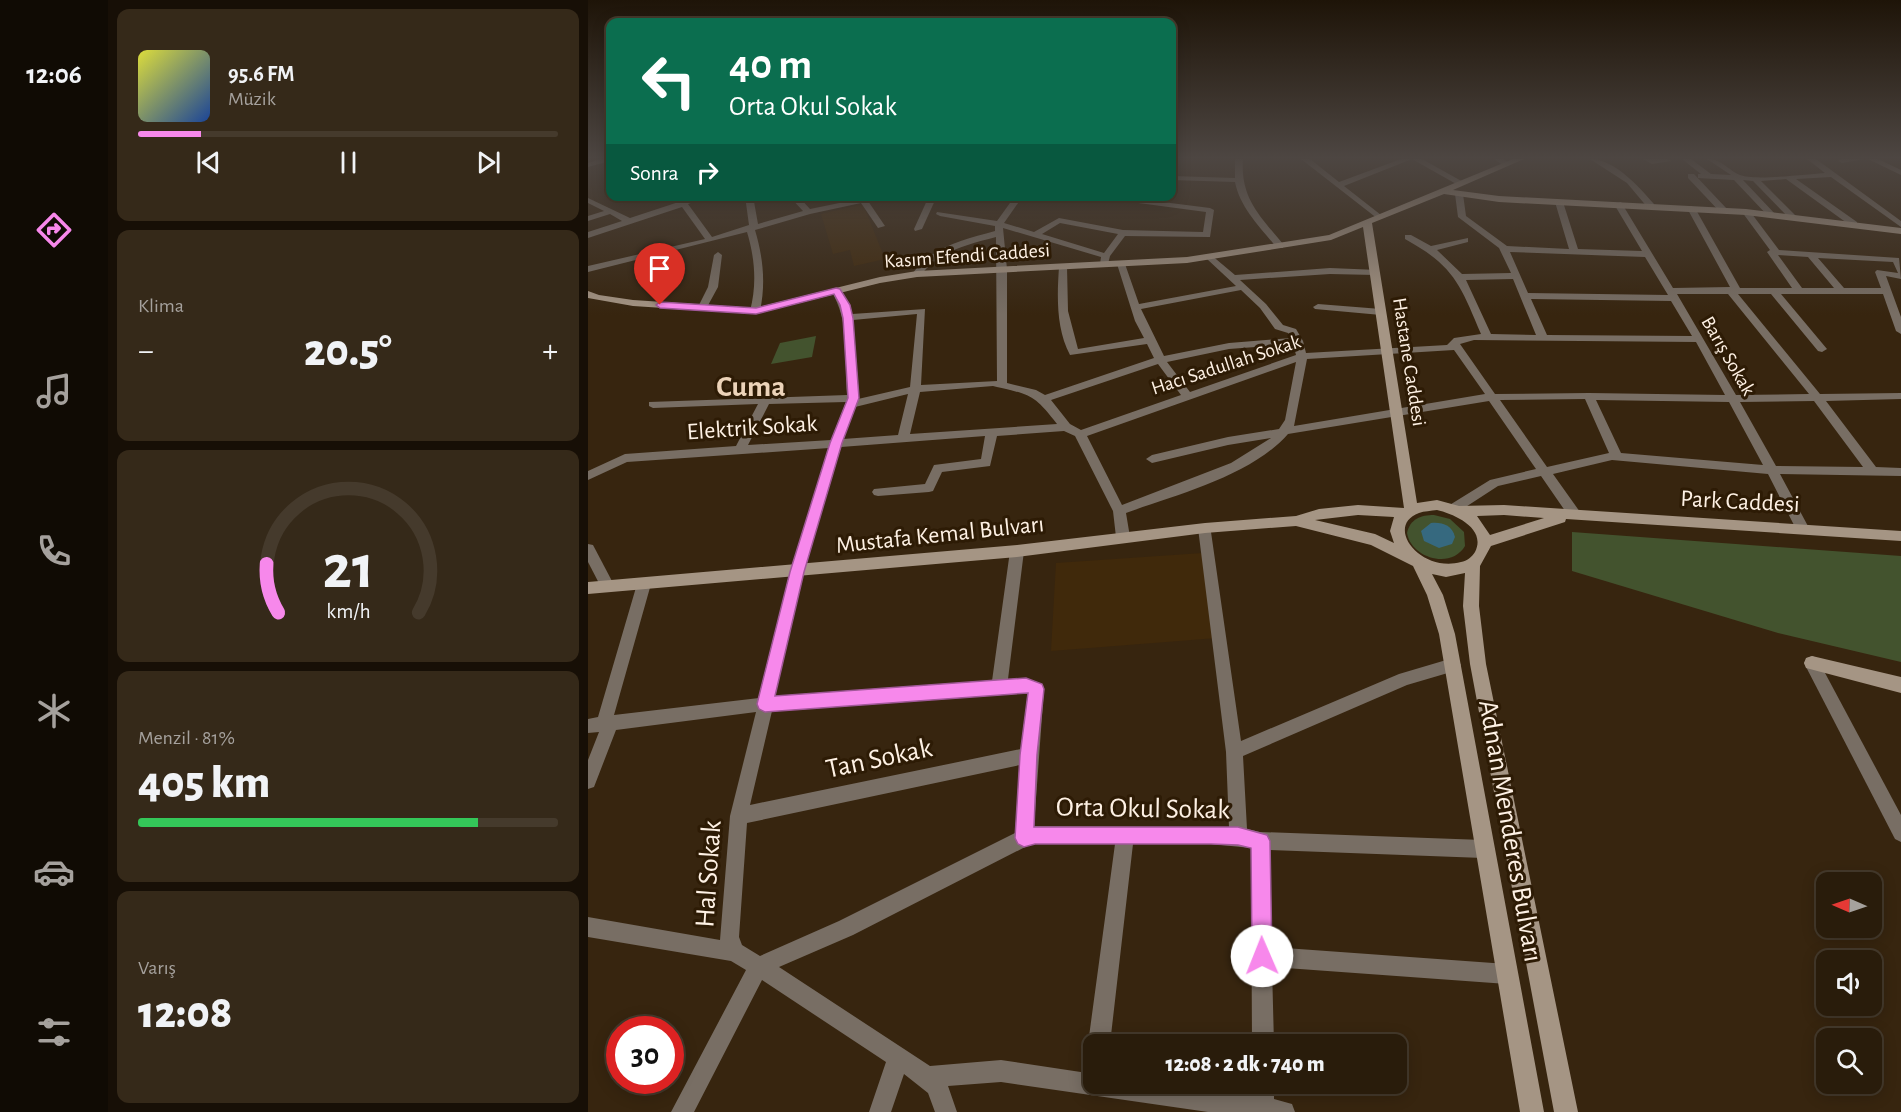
<!DOCTYPE html>
<html lang="tr">
<head>
<meta charset="utf-8">
<style>
	body { margin:0; font-family:"Alegreya Sans",sans-serif; background:#352919; color:#f1f3f6; height:100vh; display:flex; flex-direction:column; font-size:22px; white-space:nowrap }
	* { box-sizing:border-box; margin:0 }
	p { font-size:20px; color:#a5a19d }
	.icon { flex:none; width:33px; height:33px; fill:none; stroke:currentColor; stroke-width:2; stroke-linecap:round; stroke-linejoin:round }
	.map { position:relative; flex:1; overflow:hidden }
	.sheet { display:flex; flex-direction:column; gap:9px; padding:9px; background:#170f06; width:480px }
	.sheet>* { flex:none }
	.top-card { position:absolute; left:18px; top:18px; width:570px; height:183px; border-radius:12px; box-shadow:0 3px 15px #0003,0 0 0 2px #453a2c; background:#0b6e4f; color:#fff; overflow:hidden }
	.needle { width:39px; rotate:272deg }
	.buttons { position:absolute; left:1228px; top:872px; display:grid; gap:12px }
	.buttons a { display:grid; place-items:center; width:66px; height:66px; border-radius:12px; background:#291c0b; box-shadow:0 3px 15px #0003,0 0 0 2px #453a2c; font-size:30px }
	.speed { position:absolute; left:18px; top:1016px; display:flex; gap:12px; font-size:30px; font-weight:700; text-align:center }
	.speed>* { display:grid; place-content:center; width:78px; height:78px; border-radius:50%; background:#291c0b; box-shadow:0 3px 15px #0003,0 0 0 2px #453a2c; line-height:1 }
	.speed .limit { border:9px solid #d22; background:#fff; color:#111 }
	.pin { position:absolute; display:grid; place-items:center; width:51px; height:51px; color:#fff; margin:-62px -26px; border-radius:50% 50% 50% 0; rotate:-45deg; box-shadow:0 0 6px #0007 }
	.pin .icon { rotate:45deg }
	.me { position:absolute; width:66px; margin:-33px; rotate:359deg; stroke-linejoin:round; filter:drop-shadow(0 0 4px #0008) }
	.turn { display:flex; align-items:center; gap:21px; height:126px; padding:0 24px; font-size:27px }
	.turn .icon { width:78px; height:78px; stroke-width:2.5 }
	.turn b { display:block; font-size:42px; line-height:51px }
	.then { display:flex; align-items:center; height:57px; padding:0 24px; background:#0003; gap:12px; font-size:22px }
	.big { font-size:45px; font-weight:800; line-height:1.1 }
	.sheet .tile { flex:1; display:flex; flex-direction:column; justify-content:center; gap:9px; min-width:0; padding:0 21px; border-radius:12px; background:#352919 }
	.sheet .dial { align-items:center; gap:0 }
	.dial svg { height:156px; overflow:visible; fill:none; stroke:#453a2c; stroke-width:7; stroke-linecap:round; text-anchor:middle }
	.dial text { fill:#f1f3f6; stroke:none }
	.song { display:flex; align-items:center; gap:18px }
	.cover { width:72px; height:72px; border-radius:9px; background:linear-gradient(135deg,hsl(60 70% 55%),hsl(220 70% 35%)) }
	.played { height:6px; border-radius:3px; background:linear-gradient(90deg,#f788eb 15%,#453a2c 15%) }
	.keys { display:flex; justify-content:space-around; direction:ltr }
	.heat { display:flex; justify-content:space-between; align-items:center; font-size:33px; direction:ltr }
	.charge { height:9px; border-radius:4px; background:linear-gradient(90deg,#34c759 81%,#453a2c 0) }
	.trip { position:absolute; left:495px; top:1034px; width:324px; height:60px; border-radius:12px; background:#291c0b; box-shadow:0 3px 15px #0003,0 0 0 2px #453a2c; font-weight:800; line-height:60px; text-align:center }
	main { display:flex; flex:1; min-height:0 }
	.dock { display:flex; flex-direction:column; width:108px; justify-content:space-around; align-items:center; background:#100b04; color:#a5a19d }
	.dock .icon { width:42px; height:42px }
	.dock .on { color:#f788eb }
	.dock b { font-size:27px; color:#f1f3f6 }
	.map>svg:first-child { display:block }
</style>
</head>
<body>
<main>
<nav class="dock">
<b>12:06</b>
<svg class="icon on" aria-label="directions" viewBox="0 0 24 24"><path d="M12 3l9 9-9 9-9-9zM9 14v-3h6M13 9l2 2-2 2"/></svg>
<svg class="icon" aria-label="music" viewBox="0 0 24 24"><path d="M9 18V5l10-2v13"/><circle cx="6" cy="18" r="3"/><circle cx="16" cy="16" r="3"/></svg>
<svg class="icon" aria-label="phone" viewBox="0 0 24 24"><path d="M5 4h4l2 5-3 2q2 4 5 5l2-3 5 2v4C11 20 4 13 5 4z"/></svg>
<svg class="icon" aria-label="climate" viewBox="0 0 24 24"><path d="M12 3v18M4 7l16 10M4 17L20 7"/></svg>
<svg class="icon" aria-label="car" viewBox="0 0 24 24"><path d="M5 17H2v-5l4-1 3-4h7l3 4 3 1v5h-3M9 17h6M6 11h13"/><circle cx="7" cy="17" r="2"/><circle cx="17" cy="17" r="2"/></svg>
<svg class="icon" aria-label="filters" viewBox="0 0 24 24"><path d="M4 7h16M4 17h16"/><circle cx="9" cy="7" r="2"/><circle cx="15" cy="17" r="2"/></svg>
</nav>
<section class="sheet">
<div class="tile">
<div class="song"><i class="cover"></i><div><b>95.6 FM</b><p>Müzik</p></div></div>
<div class="played"></div>
<div class="keys"><svg class="icon" aria-label="previous" viewBox="0 0 24 24"><path d="M18 5L8 12l10 7zM5 5v14"/></svg><svg class="icon" aria-label="pause" viewBox="0 0 24 24"><path d="M8 5v14M16 5v14"/></svg><svg class="icon" aria-label="next" viewBox="0 0 24 24"><path d="M6 5l10 7-10 7zM19 5v14"/></svg></div>
</div>
<div class="tile"><p>Klima</p>
<div class="heat"><a>−</a><b class="big">20.5°</b><a>+</a></div>
</div>
<div class="tile dial"><svg viewBox="0 0 100 80">
<path d="M14 69A42 42 0 1 1 86 69"/>
<path d="M14 69A42 42 0 0 1 8 44" stroke="#f788eb"/>
<text x="50" y="56" font-size="32" font-weight="700">21</text>
<text x="50" y="72" font-size="11">km/h</text>
</svg></div>
<div class="tile"><p>Menzil · 81%</p><b class="big">405 km</b><div class="charge"></div></div>
<div class="tile"><p>Varış</p><b class="big">12:08</b></div>
</section>
<div class="map">
<svg width="1313" height="1112" viewBox="0 0 1313 1112">
	<rect width="100%" height="100%" fill="#37250f"/>
	<g fill="#40290b">
		<path d="M 275,204 L 297,259 L 266,266 L 262,250 L 245,254 L 233,214 Z"/>
		<path d="M 615,553 L 629,638 L 463,651 L 468,563 Z"/>
	</g>
	<g fill="#43532e">
		<path d="M 228,336 L 224,357 L 183,364 L 192,343 Z"/>
		<path d="M 846,515 L 862,519 L 876,532 L 877,546 C 863,570 823,558 819,533 C 822,519 833,515 846,515 Z"/>
		<path d="M 984,532 L 1313,556 L 1313,662 L 1190,633 L 984,571 Z"/>
	</g>
	<path fill="#36697f" d="M 843,523 C 854,522 864,525 867,537 L 864,544 L 851,548 L 836,541 L 833,531 Z"/>
	<g fill="none" stroke-linecap="round" stroke-linejoin="round">
		<g fill="#786e64" fill-rule="evenodd">
			<path d="M 12,159 L 22,161 L 0,167 L 0,163 Z"/>
			<path d="M 647,159 L 655,159 C 652,198 672,216 695,244 L 695,248 L 689,248 C 673,228 652,208 647,182 L 584,180 L 584,176 L 647,178 Z"/>
			<path d="M 713,159 L 722,159 L 751,182 L 813,159 L 824,159 L 756,186 L 793,215 L 794,217 L 790,219 Z"/>
			<path d="M 824,159 L 834,159 L 877,183 L 870,185 Z"/>
			<path d="M 906,159 L 915,159 L 923,164 L 916,166 Z"/>
			<path d="M 1002,159 C 1027,159 1051,187 1066,204 L 1066,208 L 1060,208 L 1039,183 Z"/>
			<path d="M 1055,159 L 1080,159 L 1083,161 L 1064,164 Z"/>
			<path d="M 1094,159 L 1103,159 L 1123,174 L 1143,175 L 1119,159 C 1134,159 1140,170 1152,175 C 1165,181 1221,174 1237,173 L 1219,159 L 1228,159 L 1313,221 L 1313,227 L 1243,177 L 1208,179 L 1269,222 L 1269,226 L 1263,226 L 1198,179 L 1173,181 L 1209,217 L 1202,219 L 1165,181 L 1155,180 L 1188,215 L 1181,217 L 1146,180 L 1110,178 L 1110,174 L 1113,174 Z"/>
			<path d="M 1253,159 L 1276,159 L 1254,163 L 1250,161 Z"/>
			<path d="M 1280,159 L 1290,159 L 1313,170 L 1313,175 Z"/>
			<path d="M 1100,174 L 1106,174 L 1139,209 L 1139,213 L 1133,213 L 1100,178 Z"/>
			<path d="M 871,192 L 875,194 L 878,216 L 919,246 L 981,249 L 967,202 L 971,200 L 975,202 L 990,249 L 1054,251 L 1026,204 L 1033,202 L 1085,288 L 1142,287 L 1099,208 L 1103,206 L 1107,208 L 1152,288 L 1204,288 L 1179,252 L 1182,250 L 1154,212 L 1158,210 L 1161,210 L 1191,250 L 1311,258 L 1313,279 L 1298,276 L 1313,317 L 1313,334 L 1308,331 L 1295,294 L 1193,294 L 1239,349 L 1234,352 L 1230,351 L 1183,294 L 1150,294 L 1232,394 L 1313,393 L 1313,399 L 1238,401 L 1288,467 L 1313,468 L 1313,476 L 1192,474 L 1221,528 L 1214,533 L 1209,531 L 1180,474 L 1024,460 L 965,474 L 992,512 L 993,515 L 992,518 L 982,518 L 953,476 L 910,486 L 870,512 L 860,512 L 859,509 L 860,506 L 902,480 L 948,469 L 901,401 L 700,434 C 663,476 588,495 538,513 L 542,537 L 535,542 L 528,537 L 525,511 L 487,436 L 476,431 L 409,436 L 402,466 L 354,472 L 345,491 L 341,492 L 290,496 L 286,495 L 284,492 L 286,489 L 337,484 L 346,465 L 393,459 L 397,436 L 253,447 L 216,572 L 187,696 L 404,681 L 422,551 L 429,546 L 436,551 L 420,679 L 438,678 L 454,684 L 456,689 L 446,826 L 641,827 L 638,752 L 610,528 L 612,525 L 622,525 L 653,741 L 811,674 L 865,658 L 870,660 L 873,665 L 870,670 L 819,685 L 655,756 L 659,829 L 672,832 L 895,840 L 901,843 L 904,849 L 901,855 L 895,858 L 681,850 L 683,947 L 919,964 L 926,967 L 929,974 L 926,981 L 919,984 L 684,967 L 686,1044 L 664,1044 L 663,848 L 623,844 L 545,844 L 522,1044 L 506,1044 L 506,1052 L 500,1044 L 527,844 L 447,844 L 439,846 L 265,935 L 191,967 L 342,1066 L 413,1060 L 506,1074 L 506,1083 L 572,1083 L 664,1096 L 664,1083 L 686,1083 L 686,1099 L 704,1104 L 707,1112 L 620,1112 L 413,1082 L 360,1086 L 369,1112 L 347,1112 L 340,1093 L 316,1074 L 303,1112 L 281,1112 L 298,1062 L 174,980 L 106,1112 L 83,1112 L 158,970 L 143,961 L 0,937 L 0,917 L 132,940 L 142,816 L 168,712 L 28,730 L 6,787 L 0,789 L 0,760 L 11,732 L 0,733 L 0,719 L 10,717 L 49,584 L 51,580 L 61,580 L 63,584 L 26,715 L 171,698 L 202,572 L 241,448 L 39,462 L 0,480 L 0,471 L 37,454 L 148,446 L 170,404 L 65,408 L 61,406 L 61,402 L 259,395 C 257,361 262,320 243,291 L 248,288 L 251,289 L 262,305 L 264,314 L 337,309 L 333,385 L 409,381 L 408,237 C 378,245 351,251 332,276 L 324,274 C 345,246 375,240 407,231 L 407,226 L 352,216 L 348,214 L 349,212 L 409,221 L 427,196 L 435,196 L 416,223 L 446,232 L 471,218 L 535,230 L 615,232 L 618,212 L 498,196 L 527,196 L 622,208 L 626,210 L 622,237 L 537,236 L 522,256 L 520,264 L 516,267 L 512,264 L 513,257 L 415,228 L 419,269 L 419,383 L 448,390 L 457,395 L 566,358 L 559,344 L 482,355 C 468,329 469,296 471,267 L 475,264 L 479,267 L 480,311 L 490,349 L 556,338 L 547,321 L 529,264 L 530,262 L 537,264 L 551,304 L 648,286 L 619,259 L 619,255 L 622,254 L 647,275 L 742,268 L 790,270 L 790,274 L 787,275 L 742,274 L 652,280 L 678,304 L 695,325 L 708,329 L 715,341 L 718,353 L 859,345 L 866,338 L 893,334 C 872,284 866,266 817,239 L 817,235 L 823,235 L 843,246 L 880,238 L 880,242 L 849,250 L 874,274 L 923,273 L 911,248 L 870,217 L 867,194 ZM 472,223 L 530,234 L 516,253 L 454,234 ZM 922,252 L 1057,257 L 1080,295 L 940,293 ZM 1190,255 L 1220,257 L 1246,288 L 1214,288 ZM 1230,258 L 1305,262 L 1310,273 L 1289,270 L 1287,272 L 1293,288 L 1256,288 ZM 925,279 L 948,335 L 903,334 L 878,280 ZM 653,290 L 672,308 L 687,329 L 700,333 L 703,338 L 641,343 L 576,356 L 553,309 ZM 1089,294 L 1140,294 L 1221,394 L 1148,395 ZM 943,299 L 1083,301 L 1104,336 L 959,335 ZM 329,314 L 322,387 L 270,399 L 265,320 ZM 886,340 L 1108,342 L 1137,395 L 1001,393 L 907,394 L 872,344 ZM 705,344 L 708,355 L 602,392 L 579,362 L 641,349 ZM 866,350 L 897,394 L 706,426 L 719,359 ZM 708,362 L 697,420 L 691,429 L 640,437 L 564,455 L 558,459 L 564,463 L 640,445 L 683,438 L 643,463 L 534,505 L 499,436 ZM 570,364 L 593,395 L 493,430 L 482,424 L 463,400 ZM 405,386 C 442,395 445,393 469,424 L 322,434 L 332,392 ZM 320,394 L 310,435 L 255,439 L 267,407 ZM 997,399 L 1021,453 L 959,467 L 912,400 ZM 1008,400 L 1141,402 L 1175,465 L 1033,453 ZM 1226,401 L 1275,467 L 1188,466 L 1152,402 ZM 258,402 L 243,440 L 160,445 L 181,404 ZM 438,692 L 440,693 L 433,749 L 162,805 L 184,711 ZM 432,765 L 427,833 L 251,921 L 172,956 L 154,945 L 151,937 L 159,823 Z"/>
			<path d="M 109,196 L 122,196 L 100,204 L 124,237 L 161,225 L 157,196 L 165,196 L 170,224 L 215,211 L 201,196 L 210,196 L 222,209 L 271,199 L 269,196 L 297,196 L 280,201 L 297,226 L 290,228 L 273,203 L 222,214 L 167,230 C 175,257 178,283 172,311 L 167,314 L 162,311 C 169,284 167,259 159,232 L 0,272 L 0,266 L 117,239 L 94,207 L 0,238 L 0,232 L 34,221 L 22,214 L 0,221 L 0,216 L 16,211 L 0,203 L 0,198 L 42,218 Z"/>
			<path d="M 341,196 L 349,196 L 334,229 L 327,231 L 326,229 Z"/>
			<path d="M 130,252 L 134,255 L 130,287 L 118,309 L 112,309 L 110,307 L 120,287 L 126,255 Z"/>
			<path d="M 730,304 L 793,309 L 798,312 L 793,315 L 727,309 L 725,307 Z"/>
			<path d="M 0,544 L 5,545 L 25,583 L 27,587 L 25,591 L 15,591 L 0,562 Z"/>
			<path d="M 1224,656 L 1229,658 L 1313,815 L 1313,842 L 1307,839 L 1216,663 L 1219,658 Z"/>
		</g>
		<g fill="#a59584" fill-rule="evenodd">
			<path d="M 925,159 L 936,159 L 865,190 L 911,196 L 1158,209 L 1313,228 L 1313,234 L 1158,215 L 911,202 L 856,194 L 784,223 L 829,503 L 849,500 L 871,506 L 916,505 L 1313,531 L 1313,541 L 978,519 L 977,522 L 903,546 L 892,566 L 891,606 L 898,664 L 990,1112 L 966,1112 L 882,664 L 875,606 L 877,573 L 858,577 L 844,574 L 855,595 L 867,634 L 956,1112 L 932,1112 L 851,634 L 839,595 L 825,566 L 783,545 L 708,526 L 617,533 L 429,557 L 0,594 L 0,582 L 429,545 L 617,523 L 708,516 L 731,509 L 770,505 L 816,508 L 775,227 L 743,240 L 599,263 L 329,277 L 292,283 L 167,314 L 45,306 L 0,298 L 0,291 L 11,295 L 45,300 L 167,308 L 292,277 L 329,271 L 599,257 L 741,235 ZM 849,510 C 866,514 899,528 887,552 C 884,557 879,561 873,562 C 832,573 796,526 831,513 C 836,511 843,511 849,510 ZM 770,515 L 806,517 L 802,531 L 806,543 L 787,534 L 727,520 ZM 916,515 L 956,518 L 902,535 L 889,516 Z"/>
			<path d="M 1224,656 L 1313,677 L 1313,693 L 1218,668 L 1216,663 L 1218,658 Z"/>
		</g>
	</g>
	<linearGradient id="sky" x2="0" y2="1"><stop stop-color="#1e1408"/><stop offset="0.5" stop-color="#4d4642"/><stop offset="1" stop-color="#4d4642" stop-opacity="0"/></linearGradient>
	<rect width="1313" height="315" fill="url(#sky)"/>
	<path fill="#f788eb" stroke="#a15899" stroke-width="1.5" d="M 248,288 L 252,289 L 262,305 L 265,318 L 271,398 L 254,443 L 216,572 L 187,696 L 438,678 L 454,684 L 456,689 L 449,755 L 446,827 L 650,827 L 679,835 L 682,841 L 684,956 L 681,963 L 674,966 L 667,963 L 664,956 L 663,848 L 650,845 L 623,844 L 447,844 L 436,847 L 430,844 L 427,838 L 432,755 L 440,693 L 177,712 L 171,709 L 169,704 L 202,572 L 242,443 L 260,398 L 255,318 L 252,305 L 246,294 L 168,314 L 72,308 L 68,305 L 72,302 L 168,308 Z"/>
	<g text-anchor="middle" dominant-baseline="central" stroke-width="6" stroke-linejoin="round" paint-order="stroke">
		<g font-size="20" fill="#fef1e4" stroke="#2d1b05">
			<text transform="translate(379 256) rotate(-4)">Kasım Efendi Caddesi</text>
			<text transform="translate(1140 356) rotate(60)">Barış Sokak</text>
			<text transform="translate(821 362) rotate(81)">Hastane Caddesi</text>
			<text transform="translate(638 365) rotate(-18)">Hacı Sadullah Sokak</text>
		</g>
		<g font-size="24" fill="#fef1e4" stroke="#2d1b05">
			<text transform="translate(164 428) rotate(-4)">Elektrik Sokak</text>
			<text transform="translate(1152 502) rotate(3)">Park Caddesi</text>
			<text transform="translate(352 535) rotate(-6)">Mustafa Kemal Bulvarı</text>
		</g>
		<g font-size="28" fill="#fef1e4" stroke="#2d1b05">
			<text transform="translate(291 759) rotate(-12)">Tan Sokak</text>
			<text transform="translate(555 809) rotate(1)">Orta Okul Sokak</text>
			<text transform="translate(922 831) rotate(80)">Adnan Menderes Bulvarı</text>
			<text transform="translate(121 874) rotate(-86)">Hal Sokak</text>
		</g>
		<g font-size="30" font-weight="bold" fill="#ecd3b9" stroke="#2d1b05">
			<text x="163" y="387">Cuma</text>
		</g>
	</g>
</svg>
<div class="buttons">
<a><svg class="needle" viewBox="-14 -14 28 28"><path d="M0-13l5 13h-10z" fill="#e53935"/><path d="M0 13l5-13h-10z" fill="#a5a19d"/></svg></a>
<a><svg class="icon" aria-label="sound" viewBox="0 0 24 24"><path d="M4 9h4l5-4v14l-5-4H4zM17 9q2 3 0 6"/></svg></a>
<a><svg class="icon" aria-label="search" viewBox="0 0 24 24"><circle cx="10" cy="10" r="6"/><path d="M15 15l6 6"/></svg></a>
</div>
<div class="speed"><div class="limit">30</div></div>
<div class="pin" style="left:72px;top:305px;background:#d93025"><svg class="icon" aria-label="arrive" viewBox="0 0 24 24"><path d="M6 21V4h12l-3 4 3 4H6"/></svg></div>
<svg class="me" style="left:674px;top:956px" viewBox="-20 -20 40 40"><circle r="19" fill="#fff"/><path d="M0-13L10 11 0 6-10 11z" fill="#f788eb"/></svg>
<div class="trip">12:08 · 2 dk · 740 m</div>
<div class="top-card">
<div class="turn"><svg class="icon" aria-label="left" viewBox="0 0 24 24"><path d="M17 20v-9H6M10 6l-5 5 5 5"/></svg><div><b>40 m</b>Orta Okul Sokak</div></div>
<div class="then">Sonra<svg class="icon" aria-label="right" viewBox="0 0 24 24"><path d="M7 20v-9h11M14 6l5 5-5 5"/></svg></div>
</div>
</div>
</main>
</body>
</html>
